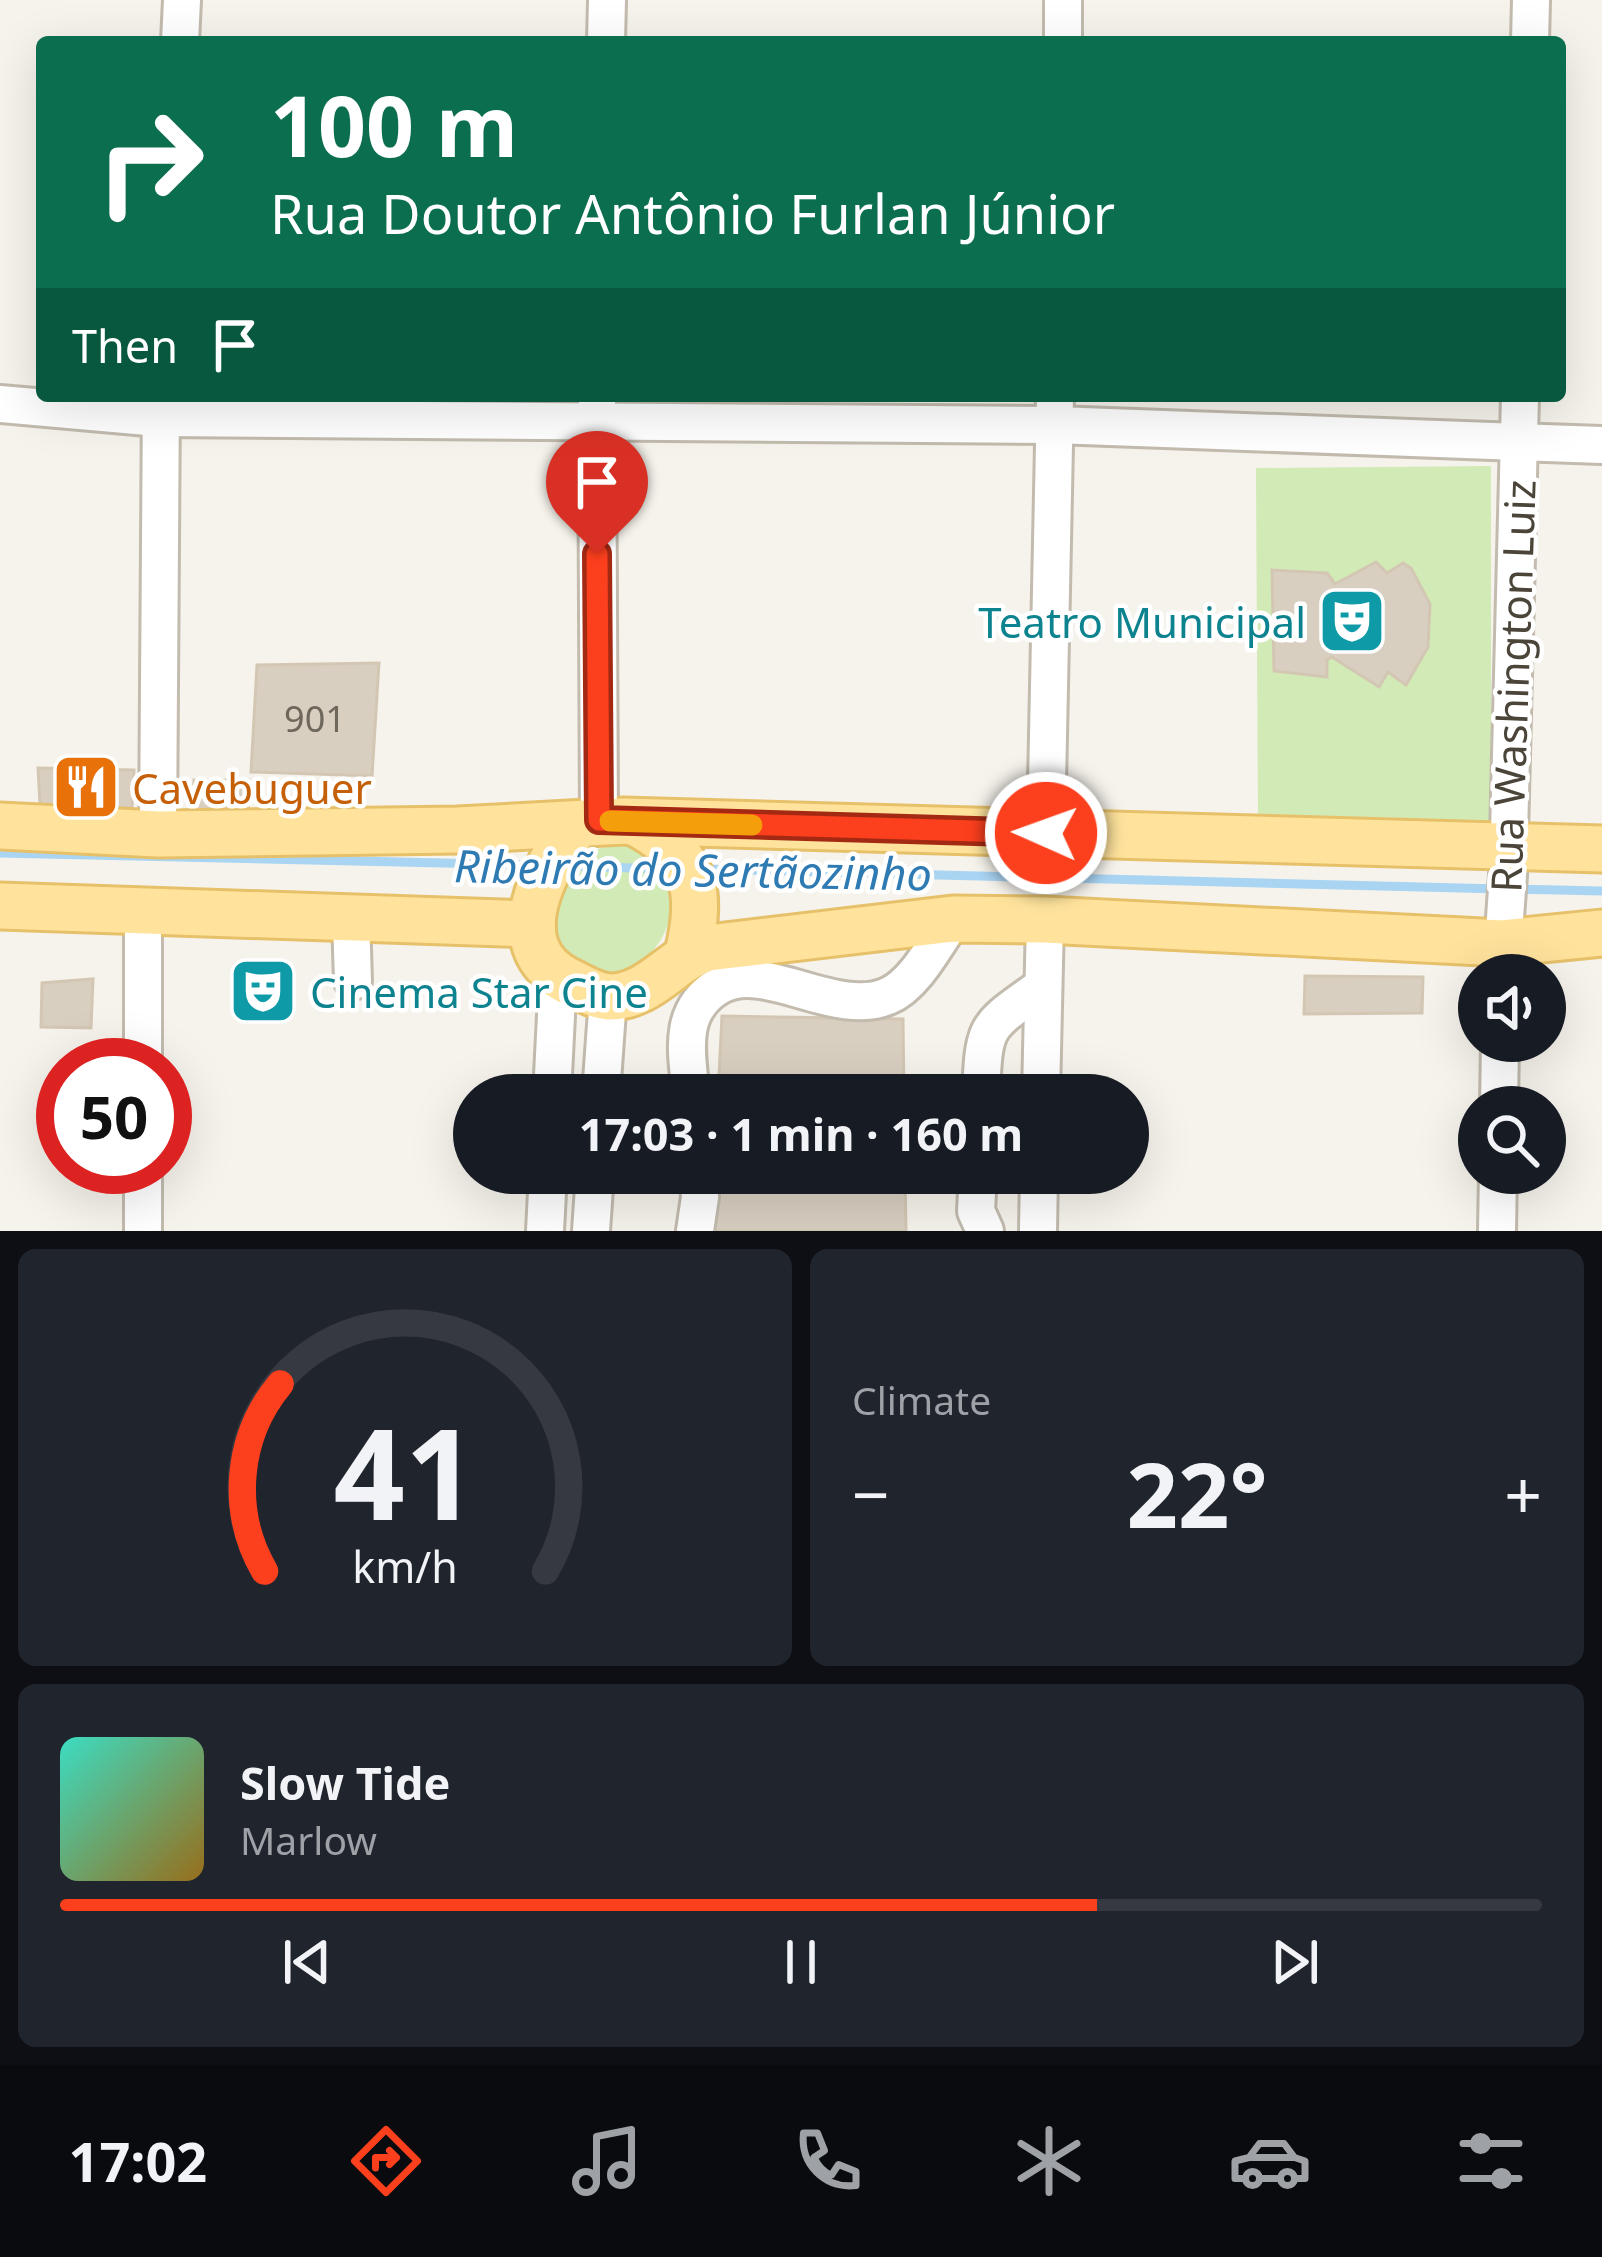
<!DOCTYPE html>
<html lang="en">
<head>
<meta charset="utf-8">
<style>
	body { margin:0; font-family:"Noto Sans",sans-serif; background:#20242c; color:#f1f3f6; height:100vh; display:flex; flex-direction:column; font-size:45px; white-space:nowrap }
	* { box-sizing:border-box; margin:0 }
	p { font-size:39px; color:#9ea1a6 }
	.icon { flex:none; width:66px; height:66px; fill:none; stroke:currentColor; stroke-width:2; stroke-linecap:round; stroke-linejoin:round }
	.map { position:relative; height:1231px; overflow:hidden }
	.details { display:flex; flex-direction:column; gap:18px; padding:18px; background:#0d0f14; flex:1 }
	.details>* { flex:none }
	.hud { position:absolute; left:36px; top:36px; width:1530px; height:366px; border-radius:12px; box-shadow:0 12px 48px #0002; background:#0b6e4f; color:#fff; overflow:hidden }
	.tools { position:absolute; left:1458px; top:954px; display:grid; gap:24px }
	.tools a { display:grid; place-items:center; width:108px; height:108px; border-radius:50%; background:#171b24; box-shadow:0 12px 48px #0002; font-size:60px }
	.speed { position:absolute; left:36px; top:1038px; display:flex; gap:24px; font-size:60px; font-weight:700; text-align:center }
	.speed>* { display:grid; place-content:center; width:156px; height:156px; border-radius:50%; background:#171b24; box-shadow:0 12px 48px #0002; line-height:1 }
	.speed .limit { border:18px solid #d22; background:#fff; color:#111 }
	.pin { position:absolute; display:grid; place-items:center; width:102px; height:102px; color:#fff; margin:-123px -51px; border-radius:50% 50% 50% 0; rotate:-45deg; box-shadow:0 0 12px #0007 }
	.pin .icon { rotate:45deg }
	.me { position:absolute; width:132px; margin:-66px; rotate:272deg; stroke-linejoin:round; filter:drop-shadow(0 0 9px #0008) }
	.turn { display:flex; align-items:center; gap:42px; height:252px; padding:0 36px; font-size:54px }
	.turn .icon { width:156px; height:156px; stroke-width:2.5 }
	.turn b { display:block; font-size:84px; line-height:102px }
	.then { display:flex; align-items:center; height:114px; padding:0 36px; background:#0003; gap:24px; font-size:45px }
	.big { font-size:90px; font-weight:700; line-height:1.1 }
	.details .card { flex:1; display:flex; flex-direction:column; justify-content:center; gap:18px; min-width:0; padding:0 42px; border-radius:18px; background:#20242c }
	.details .dial { align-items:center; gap:0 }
	.dial svg { height:312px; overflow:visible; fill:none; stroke:#363941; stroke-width:7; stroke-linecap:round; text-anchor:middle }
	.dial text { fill:#f1f3f6; stroke:none }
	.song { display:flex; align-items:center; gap:36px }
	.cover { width:144px; height:144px; border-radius:18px; background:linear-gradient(135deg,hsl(170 70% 55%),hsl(40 70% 35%)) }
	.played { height:12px; border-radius:6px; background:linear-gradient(90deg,#fc3f1d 70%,#363941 70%) }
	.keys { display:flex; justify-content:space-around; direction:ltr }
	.heat { display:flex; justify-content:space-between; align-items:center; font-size:66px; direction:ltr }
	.details .tiles { flex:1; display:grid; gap:18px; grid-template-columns:1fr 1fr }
	.card:last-child { grid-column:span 2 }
	.trip { position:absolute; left:453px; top:1074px; width:696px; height:120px; border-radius:60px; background:#171b24; box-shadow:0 12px 48px #0002; font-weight:700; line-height:120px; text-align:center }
	.menu { display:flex; height:192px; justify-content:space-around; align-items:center; background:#090b0e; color:#9ea1a6 }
	.menu .icon { width:84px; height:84px }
	.menu .active { color:#fc3f1d }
	.menu b { font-size:54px; color:#f1f3f6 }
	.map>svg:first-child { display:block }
</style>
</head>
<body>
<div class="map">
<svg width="1602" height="1231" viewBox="0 0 1602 1231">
	<rect width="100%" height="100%" fill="#f6f3ec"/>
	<g fill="#d2eab5">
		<path d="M 1491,466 L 1491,832 L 1258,822 L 1256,468 Z"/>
		<path d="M 633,843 C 646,852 659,861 666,876 C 686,920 649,979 598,972 C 584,970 569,958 557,950 C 548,916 552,875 585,854 C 597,846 618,847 633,843 Z"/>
	</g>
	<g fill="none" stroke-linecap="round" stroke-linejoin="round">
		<g stroke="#a9d4f2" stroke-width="9">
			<path d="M 0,853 L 535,865"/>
			<path d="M 564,866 L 667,869"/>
			<path d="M 702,869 L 1501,889"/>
			<path d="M 1517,889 L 1602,891"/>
		</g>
	</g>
	<g fill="#d8cfc1" stroke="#d3c7b4" stroke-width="3">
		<path d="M 1376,562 L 1387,573 L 1403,563 L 1411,568 L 1430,604 L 1428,647 L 1406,685 L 1388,672 L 1379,687 L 1332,657 L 1327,660 L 1327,677 L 1274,671 L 1272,570 L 1327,573 L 1335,584 Z"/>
		<path d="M 379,663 L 372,776 L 251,772 L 257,665 Z"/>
		<path d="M 38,768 L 134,770 L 132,808 L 40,804 Z"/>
		<path d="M 194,780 L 249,780 L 248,816 L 193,816 Z"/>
		<path d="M 1305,976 L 1423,977 L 1422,1013 L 1304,1014 Z"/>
		<path d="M 93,979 L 91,1028 L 41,1027 L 42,983 Z"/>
		<path d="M 722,1016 L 903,1019 L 904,1095 L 718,1095 Z"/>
		<path d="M 714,1173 L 905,1173 L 906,1231 L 711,1231 Z"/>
	</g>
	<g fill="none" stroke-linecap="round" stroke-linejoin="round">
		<g stroke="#c2bbae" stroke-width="42">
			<g id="minor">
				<path d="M 180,42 L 182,0"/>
				<path d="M 606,42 L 607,0"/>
				<path d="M 1063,42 L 1063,0"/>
				<path d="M 1530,42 L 1531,0"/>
				<path d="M 597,396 L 599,821"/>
				<path d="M 0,404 L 159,418 L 1055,425 L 1602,445"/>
				<path d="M 1046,833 L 1055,396"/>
				<path d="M 158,834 L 161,396"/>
				<path d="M 143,910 L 143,1065"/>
				<path d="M 351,918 L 353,981"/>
				<path d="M 1501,975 L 1508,875 L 1520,396"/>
				<path d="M 552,1095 L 558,976"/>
				<path d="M 601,1095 L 608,997"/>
				<path d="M 691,1095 C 687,1054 677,1012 717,987 C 763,958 834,1019 888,996 C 915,985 936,943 953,919"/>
				<path d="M 981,1095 C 984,1022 985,1028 1043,986"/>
				<path d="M 1041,1095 L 1045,920"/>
				<path d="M 1499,1107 L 1500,1041"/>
				<path d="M 143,1167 L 143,1231"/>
				<path d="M 978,1173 L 976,1211 L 985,1231"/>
				<path d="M 545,1231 L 548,1173"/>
				<path d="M 591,1231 L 595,1173"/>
				<path d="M 695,1231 L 700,1197 L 698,1173"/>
				<path d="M 1038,1231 L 1039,1173"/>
				<path d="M 1497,1231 L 1498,1173"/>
			</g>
		</g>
		<g stroke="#e6c16a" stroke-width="51">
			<g id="major">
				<path d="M 634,822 C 694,852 704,889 688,953"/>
				<path d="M 0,826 L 158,834 L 458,830 L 624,821 L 1602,849"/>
				<path d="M 576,826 C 544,866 501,945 566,980 C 579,986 595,996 609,997 C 651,997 672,958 708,948 L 953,919 L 1045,920 L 1502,943 L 1602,933"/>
				<path d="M 0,906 L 532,924"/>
			</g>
		</g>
		<use href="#minor" stroke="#fff" stroke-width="36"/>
		<use href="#major" stroke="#ffe39c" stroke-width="45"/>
	</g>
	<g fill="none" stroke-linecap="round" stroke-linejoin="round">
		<g stroke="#a42913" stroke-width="30">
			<path id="route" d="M 597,554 L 599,820 L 1046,833"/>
		</g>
		<use href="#route" stroke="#fc3f1d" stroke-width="21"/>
		<path stroke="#f59e0b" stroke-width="21" d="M 610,821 L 752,825"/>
	</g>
	<defs>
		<g id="theatre-square" transform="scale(3.45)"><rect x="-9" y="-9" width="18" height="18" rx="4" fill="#0f9aa8" stroke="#fff"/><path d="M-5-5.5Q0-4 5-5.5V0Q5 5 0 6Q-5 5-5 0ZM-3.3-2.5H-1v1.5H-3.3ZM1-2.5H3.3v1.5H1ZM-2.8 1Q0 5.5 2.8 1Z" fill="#fff"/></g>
		<g id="restaurant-square" transform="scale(3.45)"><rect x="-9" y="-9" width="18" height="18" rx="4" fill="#e8710a" stroke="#fff"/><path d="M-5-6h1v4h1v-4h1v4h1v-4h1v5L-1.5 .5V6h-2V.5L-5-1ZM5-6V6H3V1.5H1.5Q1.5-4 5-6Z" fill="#fff"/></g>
	</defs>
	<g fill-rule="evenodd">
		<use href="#theatre-square" x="1352" y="621"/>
		<use href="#restaurant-square" x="86" y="787"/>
		<use href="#theatre-square" x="263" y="991"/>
	</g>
	<g text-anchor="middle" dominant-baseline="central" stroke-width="9" stroke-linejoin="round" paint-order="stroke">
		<g font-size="36" fill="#6e675b">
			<text x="315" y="718">901</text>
		</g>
		<g font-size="42" fill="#0d838f" stroke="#fff" text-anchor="end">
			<text x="1306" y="621">Teatro Municipal</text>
			<text x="310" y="991" text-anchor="start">Cinema Star Cine</text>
		</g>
		<g font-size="42" fill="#4b4439" stroke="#fff">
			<text transform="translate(1512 686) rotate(-88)">Rua Washington Luiz</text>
		</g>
		<g font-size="42" fill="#c56008" stroke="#fff" text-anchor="start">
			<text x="132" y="787">Cavebuguer</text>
		</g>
		<g font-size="45" font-style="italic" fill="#2e7ab2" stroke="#fff">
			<text transform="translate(693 869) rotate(1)">Ribeirão do Sertãozinho</text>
		</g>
	</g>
</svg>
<div class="tools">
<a><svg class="icon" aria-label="sound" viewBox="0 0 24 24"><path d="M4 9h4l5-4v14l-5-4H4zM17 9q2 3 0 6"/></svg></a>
<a><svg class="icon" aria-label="search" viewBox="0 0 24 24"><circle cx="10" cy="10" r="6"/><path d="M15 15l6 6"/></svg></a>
</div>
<div class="speed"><div class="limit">50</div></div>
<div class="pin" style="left:597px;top:554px;background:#d93025"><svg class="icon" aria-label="arrive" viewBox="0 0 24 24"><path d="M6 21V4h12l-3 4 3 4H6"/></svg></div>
<svg class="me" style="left:1046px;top:833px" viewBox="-20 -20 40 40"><circle r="17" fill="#fc3f1d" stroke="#fff" stroke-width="3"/><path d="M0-11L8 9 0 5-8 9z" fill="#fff"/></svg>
<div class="trip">17:03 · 1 min · 160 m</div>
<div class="hud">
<div class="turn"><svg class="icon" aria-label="right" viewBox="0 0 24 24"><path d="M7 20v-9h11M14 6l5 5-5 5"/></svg><div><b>100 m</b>Rua Doutor Antônio Furlan Júnior</div></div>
<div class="then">Then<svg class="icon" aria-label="arrive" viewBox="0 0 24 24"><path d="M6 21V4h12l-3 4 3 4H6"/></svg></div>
</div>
</div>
<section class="details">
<div class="tiles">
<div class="card dial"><svg viewBox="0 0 100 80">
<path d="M14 69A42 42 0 1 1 86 69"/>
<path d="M14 69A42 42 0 0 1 18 21" stroke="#fc3f1d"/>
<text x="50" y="56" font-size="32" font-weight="700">41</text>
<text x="50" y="72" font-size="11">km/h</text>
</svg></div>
<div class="card"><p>Climate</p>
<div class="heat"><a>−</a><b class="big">22°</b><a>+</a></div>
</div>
<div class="card">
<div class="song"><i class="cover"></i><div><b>Slow Tide</b><p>Marlow</p></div></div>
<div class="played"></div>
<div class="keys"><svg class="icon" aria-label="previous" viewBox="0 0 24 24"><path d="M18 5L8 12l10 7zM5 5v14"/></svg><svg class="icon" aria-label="pause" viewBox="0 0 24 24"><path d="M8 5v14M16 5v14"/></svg><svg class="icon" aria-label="next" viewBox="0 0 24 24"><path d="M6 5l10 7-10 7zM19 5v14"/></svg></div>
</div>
</div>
</section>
<nav class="menu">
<b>17:02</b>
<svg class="icon active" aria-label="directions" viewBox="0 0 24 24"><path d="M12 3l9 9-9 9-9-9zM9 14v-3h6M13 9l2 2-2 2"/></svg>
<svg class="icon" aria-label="music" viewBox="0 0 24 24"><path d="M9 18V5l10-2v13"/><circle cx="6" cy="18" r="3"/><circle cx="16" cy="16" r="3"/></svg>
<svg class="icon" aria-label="phone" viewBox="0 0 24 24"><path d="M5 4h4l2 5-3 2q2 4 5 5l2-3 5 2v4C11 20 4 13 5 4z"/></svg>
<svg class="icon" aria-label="climate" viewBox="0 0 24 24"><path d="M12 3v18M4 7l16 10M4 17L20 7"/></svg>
<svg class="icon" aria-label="car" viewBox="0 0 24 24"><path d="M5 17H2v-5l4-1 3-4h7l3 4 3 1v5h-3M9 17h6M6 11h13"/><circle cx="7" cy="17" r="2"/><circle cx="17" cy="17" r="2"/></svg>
<svg class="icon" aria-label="filters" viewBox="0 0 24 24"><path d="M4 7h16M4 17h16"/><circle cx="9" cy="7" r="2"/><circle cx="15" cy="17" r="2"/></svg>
</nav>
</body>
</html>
